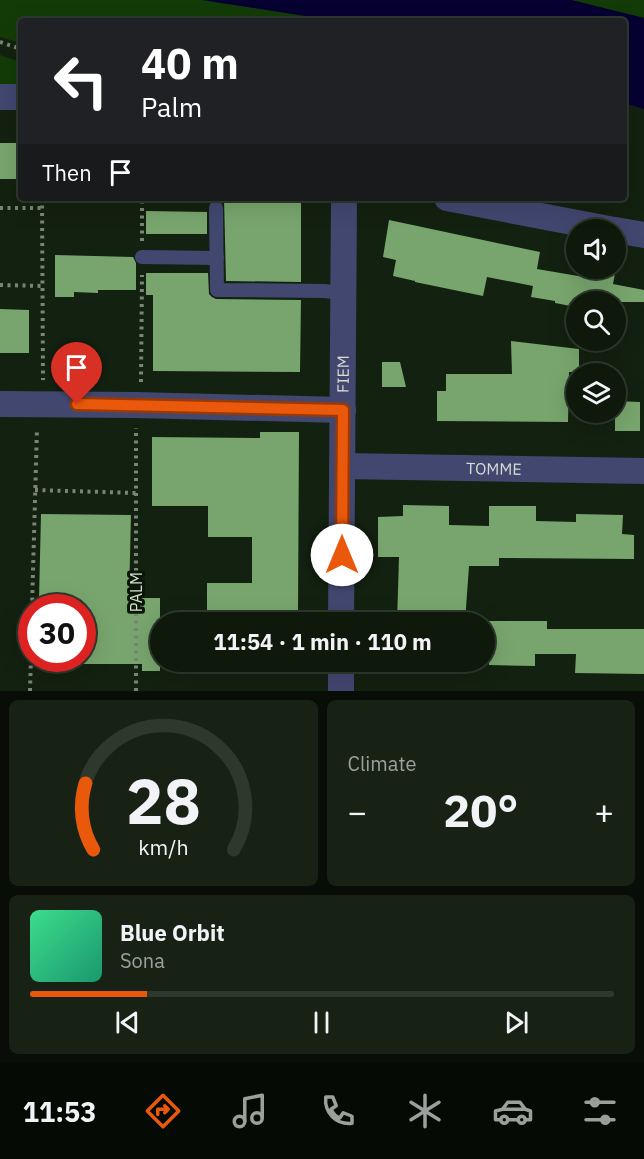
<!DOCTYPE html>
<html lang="en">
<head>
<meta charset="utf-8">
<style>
	body { margin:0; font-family:"IBM Plex Sans",sans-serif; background:#172215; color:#f1f3f6; height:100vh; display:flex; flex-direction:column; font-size:22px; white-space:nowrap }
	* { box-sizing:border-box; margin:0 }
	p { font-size:20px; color:#9ba09d }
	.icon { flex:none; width:33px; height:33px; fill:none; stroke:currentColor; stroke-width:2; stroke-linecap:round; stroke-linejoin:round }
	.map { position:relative; height:691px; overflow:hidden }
	.details { display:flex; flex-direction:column; gap:9px; padding:9px; background:#080e07; flex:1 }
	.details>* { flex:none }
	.top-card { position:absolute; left:18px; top:18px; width:609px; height:183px; border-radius:6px; box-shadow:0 6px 24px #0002,0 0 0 2px #2e382d; background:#202124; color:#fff; overflow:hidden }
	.fabs { position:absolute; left:566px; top:219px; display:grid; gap:12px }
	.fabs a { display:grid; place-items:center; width:60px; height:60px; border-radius:50%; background:#0e190c; box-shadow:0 6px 24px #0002,0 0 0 2px #2e382d; font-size:30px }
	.speed { position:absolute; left:18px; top:594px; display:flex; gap:12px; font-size:30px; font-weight:700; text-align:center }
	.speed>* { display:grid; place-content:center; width:78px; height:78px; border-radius:50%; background:#0e190c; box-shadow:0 6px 24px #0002,0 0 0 2px #2e382d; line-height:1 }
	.speed .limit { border:9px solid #d22; background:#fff; color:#111 }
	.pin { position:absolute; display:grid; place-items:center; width:51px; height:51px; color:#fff; margin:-62px -26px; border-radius:50% 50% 50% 0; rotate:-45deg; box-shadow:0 0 6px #0007 }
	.pin .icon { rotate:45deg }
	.me { position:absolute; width:66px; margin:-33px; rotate:0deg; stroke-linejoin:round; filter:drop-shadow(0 0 4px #0008) }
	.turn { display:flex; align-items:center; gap:21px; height:126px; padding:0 24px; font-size:27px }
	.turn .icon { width:78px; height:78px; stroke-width:2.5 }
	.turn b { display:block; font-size:42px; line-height:51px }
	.then { display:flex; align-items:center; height:57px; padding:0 24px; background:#0003; gap:12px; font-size:22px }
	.big { font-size:45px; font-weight:700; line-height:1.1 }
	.details .widget { flex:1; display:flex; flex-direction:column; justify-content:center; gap:9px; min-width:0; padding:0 21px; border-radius:9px; background:#172215 }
	.details .dial { align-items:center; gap:0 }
	.dial svg { height:156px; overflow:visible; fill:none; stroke:#2e382d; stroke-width:7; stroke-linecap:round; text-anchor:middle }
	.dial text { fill:#f1f3f6; stroke:none }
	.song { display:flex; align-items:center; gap:18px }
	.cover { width:72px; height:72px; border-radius:9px; background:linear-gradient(135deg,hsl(150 70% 55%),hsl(160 70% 35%)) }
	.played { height:6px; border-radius:3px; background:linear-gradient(90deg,#ea580c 20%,#2e382d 20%) }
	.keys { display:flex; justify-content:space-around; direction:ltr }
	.heat { display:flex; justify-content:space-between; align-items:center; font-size:33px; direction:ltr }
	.details .tiles { flex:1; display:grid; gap:9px; grid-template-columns:1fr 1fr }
	.widget:last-child { grid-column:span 2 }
	.trip { position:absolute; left:150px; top:612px; width:345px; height:60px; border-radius:30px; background:#0e190c; box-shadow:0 6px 24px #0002,0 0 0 2px #2e382d; font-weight:700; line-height:60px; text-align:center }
	.tab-bar { display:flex; height:96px; justify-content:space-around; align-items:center; background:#060a05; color:#9ba09d }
	.tab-bar .icon { width:42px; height:42px }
	.tab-bar .active { color:#ea580c }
	.tab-bar b { font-size:27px; color:#f1f3f6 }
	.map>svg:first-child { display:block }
</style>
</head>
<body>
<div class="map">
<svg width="644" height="691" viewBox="0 0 644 691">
	<rect width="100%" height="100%" fill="#132110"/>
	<g fill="#133b07">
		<path d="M 0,0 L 202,0 L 338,21 L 21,21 L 21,43 L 0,37 Z"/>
		<path d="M 571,0 L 644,0 L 644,18 Z"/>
		<path d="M 0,55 L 21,62 L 21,89 L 0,89 Z"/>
	</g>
	<path fill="#070132" d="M 202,0 L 571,0 L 644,18 L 644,109 L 624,103 L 624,21 L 338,21 Z"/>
	<g fill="#78a56d">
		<rect x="0" y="143" width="21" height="36"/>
		<path d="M 224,198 L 301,198 L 301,282 L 226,281 Z"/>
		<path d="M 146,211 L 207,212 L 207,234 L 146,234 Z"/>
		<path d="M 389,220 L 540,252 L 537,269 L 584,277 L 585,268 L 616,268 L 613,284 L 644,290 L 644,302 L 576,302 L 576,307 L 555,303 L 555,301 L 531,297 L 533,286 L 487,277 L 483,296 L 415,282 L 415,281 L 393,276 L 396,260 L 383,257 Z"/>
		<path d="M 55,255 L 133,257 L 136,263 L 136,290 L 98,290 L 98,293 L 74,292 L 74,297 L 55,297 Z"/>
		<path d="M 146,273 L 208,273 L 209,294 L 212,297 L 216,299 L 301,300 L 300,372 L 153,371 L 153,295 L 146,295 Z"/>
		<path d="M 0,309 L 29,310 L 29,353 L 0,353 Z"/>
		<path d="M 511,341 L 579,349 L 579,372 L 569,372 L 568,422 L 437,421 L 437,391 L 446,391 L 446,374 L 512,374 Z"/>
		<path d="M 382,362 L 400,362 L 406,387 L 382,387 Z"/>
		<path d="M 615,401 L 640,402 L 640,431 L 615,431 Z"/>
		<path d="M 260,432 L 299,432 L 298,611 L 232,610 L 232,617 L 207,617 L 207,583 L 252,583 L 252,537 L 208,537 L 208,506 L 152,506 L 152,437 L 260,438 Z"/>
		<path d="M 403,505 L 449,506 L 449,525 L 489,526 L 489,506 L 536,506 L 536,521 L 576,522 L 576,514 L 623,515 L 622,534 L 634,535 L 634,559 L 499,558 L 499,566 L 469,566 L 465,622 L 397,622 L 399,557 L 378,557 L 378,517 L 403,516 Z"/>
		<path d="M 41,514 L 131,515 L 129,598 L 160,598 L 160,671 L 142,671 L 142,664 L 82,664 L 82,600 L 39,600 Z"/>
		<path d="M 484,621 L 547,621 L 547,629 L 644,629 L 644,674 L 575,673 L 576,654 L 535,654 L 535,666 L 489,665 L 489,646 L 484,646 Z"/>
	</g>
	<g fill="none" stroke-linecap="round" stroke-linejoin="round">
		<g stroke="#7a8577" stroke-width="4" stroke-dasharray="3 4.5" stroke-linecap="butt">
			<path d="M 0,42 L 21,49"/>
			<path d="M 42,198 L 43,380"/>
			<path d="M 0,208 L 42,208"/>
			<path d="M 142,241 L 142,198"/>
			<path d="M 0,285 L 43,286"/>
			<path d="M 141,382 L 142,275"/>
			<path d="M 35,490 L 136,493"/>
			<path d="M 32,608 L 37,428"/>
			<path d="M 30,691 L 32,618"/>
			<path d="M 136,691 L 136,428"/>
		</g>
		<g stroke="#424770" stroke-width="14">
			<path d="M 216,208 L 217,290 L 324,291 L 343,293"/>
			<path d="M 142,257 L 217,258"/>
		</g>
		<g stroke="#424770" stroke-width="26">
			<path d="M 0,97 L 21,97"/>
			<path d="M 447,198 L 614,230"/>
			<path d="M 615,230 L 644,235"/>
			<path d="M 0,404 L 136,405 L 343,410"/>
			<path id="s1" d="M 342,466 L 644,471"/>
			<path id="s2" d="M 341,622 L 344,198"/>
			<path d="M 341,691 L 341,662"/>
		</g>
	</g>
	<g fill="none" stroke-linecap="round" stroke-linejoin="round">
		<g stroke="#983908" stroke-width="15">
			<path id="route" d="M 77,404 L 343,410 L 342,555"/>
		</g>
		<use href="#route" stroke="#ea580c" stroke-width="10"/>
	</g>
	<g text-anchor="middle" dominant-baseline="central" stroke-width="6" stroke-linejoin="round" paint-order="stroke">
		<g font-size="16" fill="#d4ddd2" stroke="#0a1707">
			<text stroke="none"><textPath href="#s2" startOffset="248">FIEM</textPath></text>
			<text stroke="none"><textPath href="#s1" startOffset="152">TOMME</textPath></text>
			<text transform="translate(136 592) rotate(-90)">PALM</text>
		</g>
	</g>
</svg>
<div class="fabs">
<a><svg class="icon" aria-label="sound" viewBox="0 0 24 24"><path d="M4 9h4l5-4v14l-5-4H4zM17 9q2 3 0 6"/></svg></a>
<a><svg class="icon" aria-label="search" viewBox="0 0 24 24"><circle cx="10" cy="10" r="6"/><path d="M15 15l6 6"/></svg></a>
<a><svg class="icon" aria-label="layers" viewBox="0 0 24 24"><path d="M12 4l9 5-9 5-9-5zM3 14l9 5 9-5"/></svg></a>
</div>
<div class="speed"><div class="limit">30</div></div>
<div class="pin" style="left:77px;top:404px;background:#d93025"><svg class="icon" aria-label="arrive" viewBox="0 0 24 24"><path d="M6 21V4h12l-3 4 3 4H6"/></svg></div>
<svg class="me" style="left:342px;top:555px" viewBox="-20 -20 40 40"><circle r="19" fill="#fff"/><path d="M0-13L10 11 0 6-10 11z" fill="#ea580c"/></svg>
<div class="trip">11:54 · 1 min · 110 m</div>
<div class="top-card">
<div class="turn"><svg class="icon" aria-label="left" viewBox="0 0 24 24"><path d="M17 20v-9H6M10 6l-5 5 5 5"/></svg><div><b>40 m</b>Palm</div></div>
<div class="then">Then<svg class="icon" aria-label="arrive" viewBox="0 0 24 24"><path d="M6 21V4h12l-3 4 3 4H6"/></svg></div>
</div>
</div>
<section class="details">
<div class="tiles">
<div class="widget dial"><svg viewBox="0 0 100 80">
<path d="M14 69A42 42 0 1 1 86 69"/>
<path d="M14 69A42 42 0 0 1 10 35" stroke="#ea580c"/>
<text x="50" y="56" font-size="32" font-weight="700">28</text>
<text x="50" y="72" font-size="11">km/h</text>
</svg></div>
<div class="widget"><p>Climate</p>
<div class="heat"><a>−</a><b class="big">20°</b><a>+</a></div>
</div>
<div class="widget">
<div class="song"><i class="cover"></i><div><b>Blue Orbit</b><p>Sona</p></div></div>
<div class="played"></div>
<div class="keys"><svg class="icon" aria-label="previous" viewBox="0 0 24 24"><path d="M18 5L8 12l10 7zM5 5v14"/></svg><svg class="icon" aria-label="pause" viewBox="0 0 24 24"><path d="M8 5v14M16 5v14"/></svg><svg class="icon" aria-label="next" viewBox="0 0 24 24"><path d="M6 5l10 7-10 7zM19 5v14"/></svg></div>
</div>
</div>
</section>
<nav class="tab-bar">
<b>11:53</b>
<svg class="icon active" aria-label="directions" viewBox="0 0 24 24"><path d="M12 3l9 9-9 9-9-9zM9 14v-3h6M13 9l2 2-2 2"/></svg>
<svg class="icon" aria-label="music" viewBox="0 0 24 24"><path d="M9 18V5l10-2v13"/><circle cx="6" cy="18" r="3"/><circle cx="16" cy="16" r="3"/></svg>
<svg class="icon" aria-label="phone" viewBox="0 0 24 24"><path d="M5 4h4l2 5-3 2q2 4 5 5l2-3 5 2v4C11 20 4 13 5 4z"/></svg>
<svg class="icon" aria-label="climate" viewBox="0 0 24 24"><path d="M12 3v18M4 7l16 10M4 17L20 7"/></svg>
<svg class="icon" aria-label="car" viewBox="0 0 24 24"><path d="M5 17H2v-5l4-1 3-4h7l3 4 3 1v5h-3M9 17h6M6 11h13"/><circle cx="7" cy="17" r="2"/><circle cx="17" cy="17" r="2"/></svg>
<svg class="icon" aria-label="filters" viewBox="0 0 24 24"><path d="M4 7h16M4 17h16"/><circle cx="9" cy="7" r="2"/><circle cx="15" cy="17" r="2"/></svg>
</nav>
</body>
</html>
